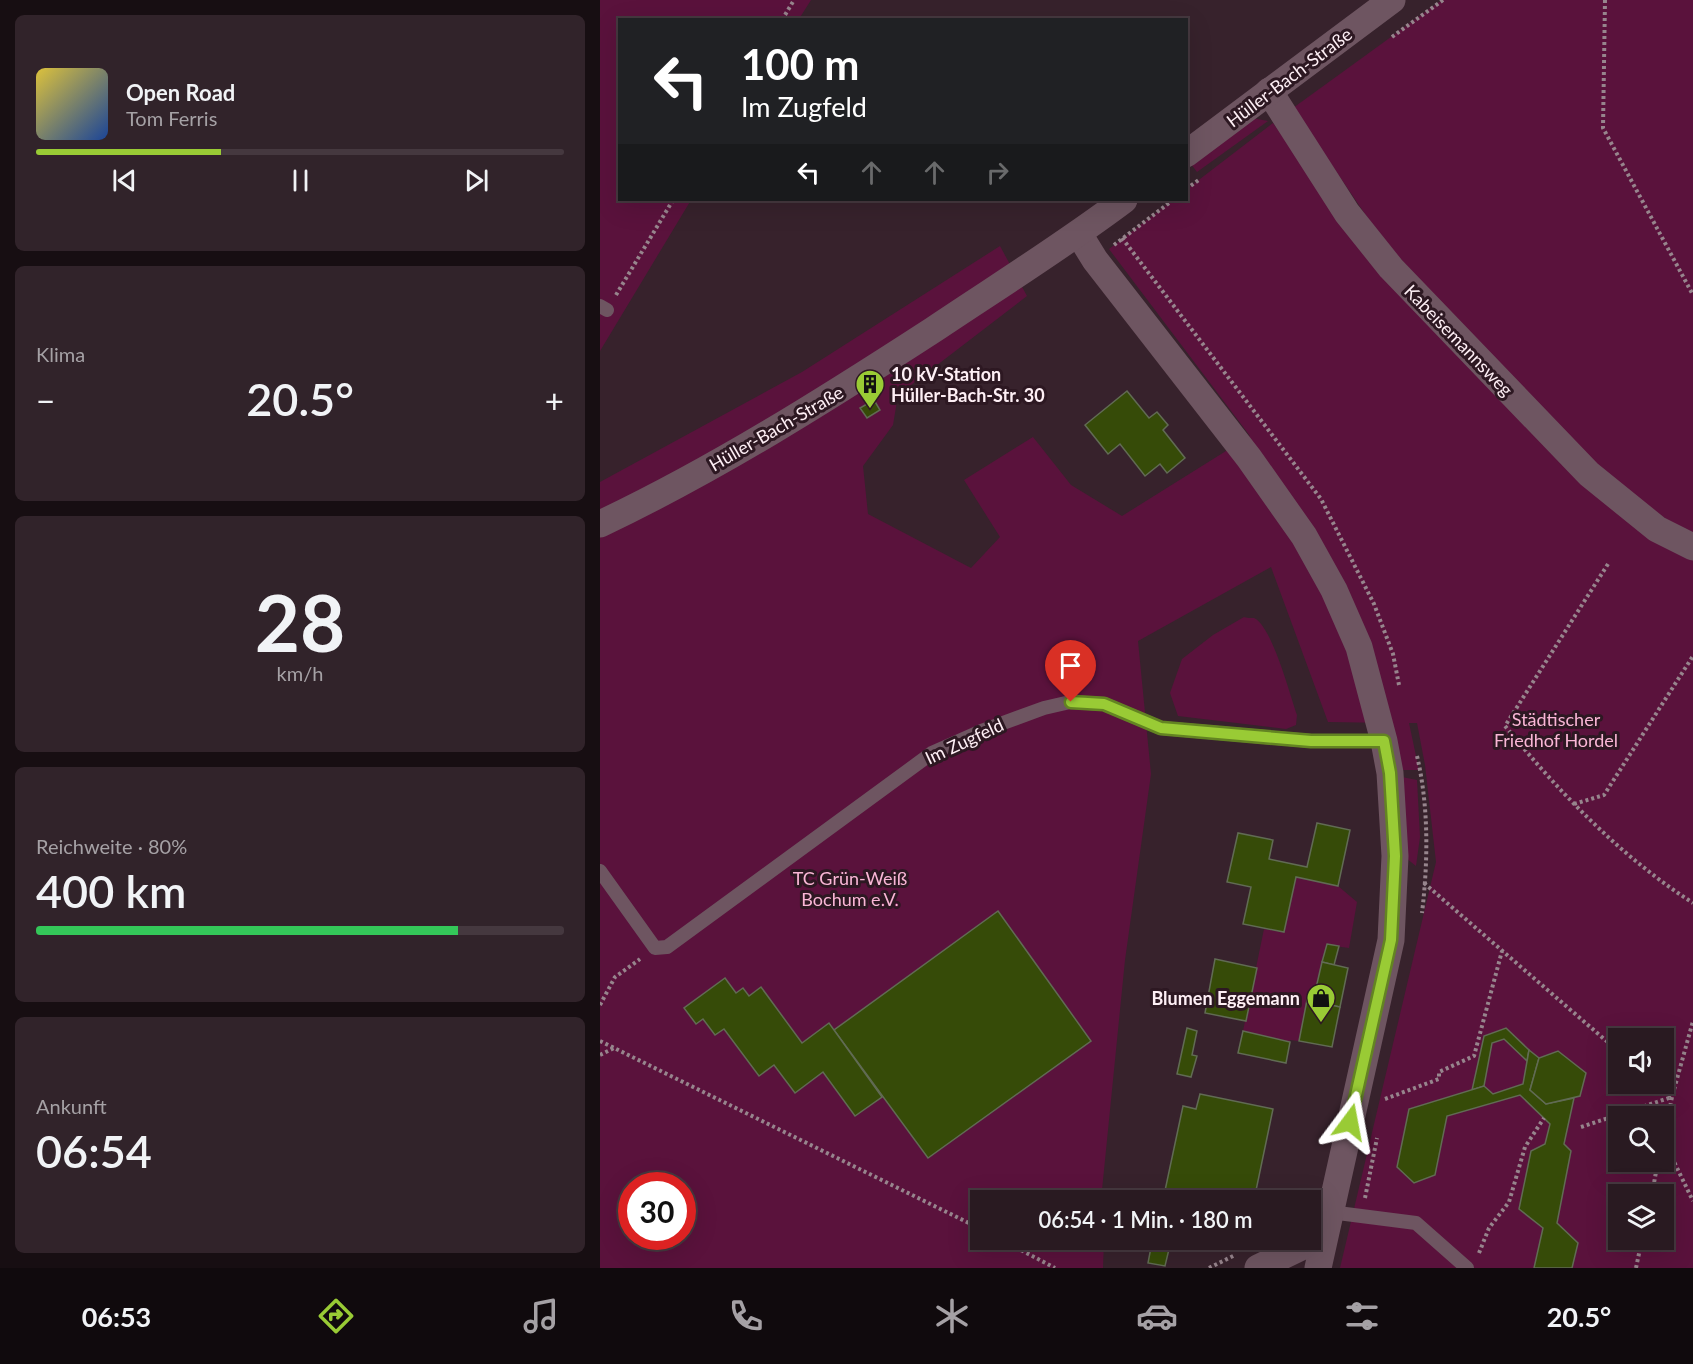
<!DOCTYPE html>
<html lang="de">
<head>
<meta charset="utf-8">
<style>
	body { margin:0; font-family:Lato,sans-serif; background:#31232a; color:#f1f3f6; height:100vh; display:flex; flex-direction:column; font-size:22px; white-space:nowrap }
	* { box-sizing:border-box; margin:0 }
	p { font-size:20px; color:#a5a1a5 }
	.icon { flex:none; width:33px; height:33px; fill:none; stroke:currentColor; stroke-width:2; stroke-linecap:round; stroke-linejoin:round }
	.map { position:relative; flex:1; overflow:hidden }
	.details { display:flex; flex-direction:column; gap:15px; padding:15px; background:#170e12; width:600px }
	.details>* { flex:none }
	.guide { position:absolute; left:18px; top:18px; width:570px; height:183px; border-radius:0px; box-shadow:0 6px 24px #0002,0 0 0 2px #45383f; background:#202124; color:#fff; overflow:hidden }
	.fabs { position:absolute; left:1008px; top:1028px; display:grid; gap:12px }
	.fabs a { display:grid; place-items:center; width:66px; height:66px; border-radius:0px; background:#291a21; box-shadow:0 6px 24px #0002,0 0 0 2px #45383f; font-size:30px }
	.speed { position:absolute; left:18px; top:1172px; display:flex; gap:12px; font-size:30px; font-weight:700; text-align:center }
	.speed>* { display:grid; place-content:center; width:78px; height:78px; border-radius:50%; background:#291a21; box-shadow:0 6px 24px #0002,0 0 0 2px #45383f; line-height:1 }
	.speed .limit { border:9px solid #d22; background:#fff; color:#111 }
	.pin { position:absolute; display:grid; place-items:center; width:51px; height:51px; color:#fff; margin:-62px -26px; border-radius:50% 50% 50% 0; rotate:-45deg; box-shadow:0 0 6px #0007 }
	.pin .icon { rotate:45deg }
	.me { position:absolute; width:66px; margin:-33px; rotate:13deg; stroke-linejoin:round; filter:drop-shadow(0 0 4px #0008) }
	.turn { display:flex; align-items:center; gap:21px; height:126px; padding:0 24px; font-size:27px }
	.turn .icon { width:78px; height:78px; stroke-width:2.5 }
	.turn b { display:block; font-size:42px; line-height:51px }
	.lanes { display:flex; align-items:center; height:57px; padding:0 24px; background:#0003; justify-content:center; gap:30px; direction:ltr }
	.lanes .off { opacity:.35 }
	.big { font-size:45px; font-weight:600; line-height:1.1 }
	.details .tile { flex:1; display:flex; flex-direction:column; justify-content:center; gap:9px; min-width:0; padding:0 21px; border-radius:9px; background:#31232a }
	.details .dial { align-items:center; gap:0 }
	.dial b { font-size:78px; line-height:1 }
	.song { display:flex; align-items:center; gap:18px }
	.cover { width:72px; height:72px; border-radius:9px; background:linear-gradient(135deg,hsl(50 70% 55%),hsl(220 70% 35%)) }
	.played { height:6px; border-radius:3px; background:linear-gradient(90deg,#99cb35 35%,#45383f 35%) }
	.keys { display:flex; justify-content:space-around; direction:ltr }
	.heat { display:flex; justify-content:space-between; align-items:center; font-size:33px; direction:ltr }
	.charge { height:9px; border-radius:4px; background:linear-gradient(90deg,#34c759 80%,#45383f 0) }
	.trip { position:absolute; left:370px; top:1190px; width:351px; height:60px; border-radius:0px; background:#291a21; box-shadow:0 6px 24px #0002,0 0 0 2px #45383f; font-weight:600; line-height:60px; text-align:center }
	.menu { display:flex; height:96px; justify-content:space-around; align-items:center; background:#100a0d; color:#a5a1a5 }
	.menu .icon { width:42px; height:42px }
	.menu .selected { color:#99cb35 }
	.menu b { font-size:27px; color:#f1f3f6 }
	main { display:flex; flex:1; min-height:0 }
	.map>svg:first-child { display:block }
</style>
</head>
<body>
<main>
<section class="details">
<div class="tile">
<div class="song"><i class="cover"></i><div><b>Open Road</b><p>Tom Ferris</p></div></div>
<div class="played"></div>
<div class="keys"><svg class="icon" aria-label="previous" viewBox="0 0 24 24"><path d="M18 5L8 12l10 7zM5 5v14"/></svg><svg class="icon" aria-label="pause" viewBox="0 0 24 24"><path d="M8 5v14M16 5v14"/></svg><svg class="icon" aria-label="next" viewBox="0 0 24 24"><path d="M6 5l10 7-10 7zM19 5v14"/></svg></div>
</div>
<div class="tile"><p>Klima</p>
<div class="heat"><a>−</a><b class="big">20.5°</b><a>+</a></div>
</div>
<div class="tile dial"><b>28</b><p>km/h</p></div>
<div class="tile"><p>Reichweite · 80%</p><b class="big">400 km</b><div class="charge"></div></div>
<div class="tile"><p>Ankunft</p><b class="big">06:54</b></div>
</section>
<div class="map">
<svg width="1093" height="1268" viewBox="0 0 1093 1268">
	<rect width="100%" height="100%" fill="#37222c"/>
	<g fill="#5a123c" fill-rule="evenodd">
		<path d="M 0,0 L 211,0 L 199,19 L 20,20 L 20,200 L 91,200 L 0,351 Z"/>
		<path d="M 842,0 L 1093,0 L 1093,534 L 1078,528 L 988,461 L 782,239 L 693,108 Z"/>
		<path d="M 652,118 L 668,121 L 597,172 L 591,164 Z"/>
		<path d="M 673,123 L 740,217 L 1093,558 L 1093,1268 L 740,1268 L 836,862 L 825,765 L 817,723 L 809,723 L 819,770 L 800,770 L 791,723 L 728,722 L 671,567 L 538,641 L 551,774 L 525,960 L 501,1200 L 381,1200 L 381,1239 L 504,1239 L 503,1268 L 0,1268 L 0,482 L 202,372 L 400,246 L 427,296 L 298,395 L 293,425 L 263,466 L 268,514 L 371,568 L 400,537 L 364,480 L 433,437 L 471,485 L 522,516 L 650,436 L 509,249 L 573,200 L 586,200 L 587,189 ZM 1018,1038 L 1064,1038 L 1064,1083 L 1018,1083 ZM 1018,1116 L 1064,1116 L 1064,1161 L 1018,1161 ZM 32,1185 L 82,1185 L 82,1236 L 32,1236 ZM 1018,1194 L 1064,1194 L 1064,1239 L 1018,1239 Z"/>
		<path d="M 644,617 C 645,618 653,618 654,618 C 672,626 690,695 697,715 L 696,725 L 686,729 L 578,716 L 570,693 L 582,659 L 613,635 Z"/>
		<path d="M 802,777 L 817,780 L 820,837 L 816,866 L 806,858 Z"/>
		<path d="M 696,877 L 738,886 L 757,902 L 749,948 L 727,945 L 715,1002 L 707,1001 L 699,1041 L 690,1040 L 690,1042 L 643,1031 L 664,929 L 684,932 Z"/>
	</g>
	<g fill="#364b08" stroke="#616b54" stroke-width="1.5">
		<path d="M 527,391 L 549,418 L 557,412 L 568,425 L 563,430 L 585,458 L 567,473 L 560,464 L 545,476 L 520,444 L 508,454 L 485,425 Z"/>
		<path d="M 274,400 L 280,410 L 267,418 L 260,408 Z"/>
		<path d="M 717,823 L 750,830 L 738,886 L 696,877 L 684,932 L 643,924 L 651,887 L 627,882 L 638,833 L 673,840 L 669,859 L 707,867 Z"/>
		<path d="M 398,911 L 491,1041 L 328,1158 L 234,1030 Z"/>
		<path d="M 727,944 L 739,946 L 734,965 L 722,962 Z"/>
		<path d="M 615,959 L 657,968 L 646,1021 L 605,1013 Z"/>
		<path d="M 722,962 L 748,968 L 740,1007 L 713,1001 Z"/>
		<path d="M 125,978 L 136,993 L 143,988 L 149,996 L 161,987 L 202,1043 L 229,1023 L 282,1097 L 255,1116 L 223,1072 L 195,1093 L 174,1065 L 159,1076 L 124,1029 L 115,1035 L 103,1019 L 96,1024 L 84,1008 Z"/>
		<path d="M 707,1000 L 740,1007 L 732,1047 L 699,1041 Z"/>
		<path d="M 587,1028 L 597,1031 L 592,1055 L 597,1056 L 591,1077 L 577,1074 Z"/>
		<path d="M 906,1028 L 929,1050 L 927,1061 L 904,1039 L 892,1043 L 884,1086 L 872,1090 L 884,1036 Z"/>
		<path d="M 643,1031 L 690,1042 L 686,1063 L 638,1053 Z"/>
		<path d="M 929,1050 L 939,1058 L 930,1090 L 946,1104 L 974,1098 L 964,1144 L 971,1151 L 957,1223 L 978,1243 L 972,1268 L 934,1268 L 943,1228 L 919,1209 L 931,1151 L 945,1144 L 950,1124 L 920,1095 L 847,1116 L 835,1175 L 814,1183 L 797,1167 L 809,1109 L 884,1086 L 893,1094 L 923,1084 Z"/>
		<path d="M 958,1051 L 986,1073 L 980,1096 L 946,1104 L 930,1090 L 939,1058 Z"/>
		<path d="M 600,1094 L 673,1109 L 654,1200 L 563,1200 L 583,1106 L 596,1109 Z"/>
		<path d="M 552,1242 L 570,1245 L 565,1266 L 548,1263 Z"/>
	</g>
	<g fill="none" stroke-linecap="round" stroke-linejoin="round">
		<g stroke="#97858d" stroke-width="4" stroke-dasharray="3 3" stroke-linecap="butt">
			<path d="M 1005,0 L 1003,128 L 1093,295"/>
			<path d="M 182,20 L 194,0"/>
			<path d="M 792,37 L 843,0"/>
			<path d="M 586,189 L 600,179"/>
			<path d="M 522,238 L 721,499 L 774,604 L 793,654 L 799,685"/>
			<path d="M 514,245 L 573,200"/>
			<path d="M 16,295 L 73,200"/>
			<path d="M 1008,564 L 905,726 C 960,793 1020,856 1093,903"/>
			<path d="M 817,756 C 829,807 828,862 822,913"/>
			<path d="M 974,804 L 1004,795 L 1093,656"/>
			<path d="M 824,883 L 1018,1051"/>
			<path d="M 0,1005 L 15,977 L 40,959"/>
			<path d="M 0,1041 L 381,1229"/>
			<path d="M 0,1055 L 16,1047"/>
			<path d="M 1055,1083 L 1072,1097 L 1093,1021"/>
			<path d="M 785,1099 L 839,1079 L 839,1072 L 874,1056 L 902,951"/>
			<path d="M 981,1127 L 1072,1097 L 1064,1137"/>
			<path d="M 1064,1141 L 1093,1201"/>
			<path d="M 1052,1194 L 1058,1161"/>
			<path d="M 765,1198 L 777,1138"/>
			<path d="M 400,1239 L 455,1268"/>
			<path d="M 879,1253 L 889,1228 L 909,1202 L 925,1147 L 944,1118"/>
			<path d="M 609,1268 L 635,1255"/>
			<path d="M 1036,1268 L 1042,1239"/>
		</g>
		<g stroke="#6e5561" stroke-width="14">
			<path d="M 0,306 L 7,310"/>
			<path d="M 0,871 L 55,948 L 67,947 L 332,753 L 384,730 L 444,708 L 470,702 L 504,704 L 561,728 L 711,741 L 784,741"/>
			<path d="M 730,1212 L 816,1223 L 867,1268"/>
		</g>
		<g stroke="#6e5561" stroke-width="27">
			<path d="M 669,91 L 747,213 L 791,268 L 989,474 L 1057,529 L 1093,547"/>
			<path d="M 586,154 L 792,0"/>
			<path d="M 479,234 L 495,260 L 649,458 L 704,536 L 734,590 L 759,647 L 784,741 L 790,773 L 795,856 L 791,940 L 718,1268"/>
			<path d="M 0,524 C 116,469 225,400 333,330 C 397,287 463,246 524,200"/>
			<path d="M 658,1268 L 703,1246 L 710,1239"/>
		</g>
	</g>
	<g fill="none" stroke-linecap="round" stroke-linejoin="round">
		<g stroke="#638422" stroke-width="15">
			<path id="route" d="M 471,702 L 504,704 L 561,728 L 711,741 L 784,741 L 790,773 L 795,856 L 791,940 L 750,1122"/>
		</g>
		<use href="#route" stroke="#99cb35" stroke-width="10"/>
	</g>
	<defs>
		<g id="building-pin" transform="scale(1.5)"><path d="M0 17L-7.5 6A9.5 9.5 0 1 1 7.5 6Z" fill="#99cb35" stroke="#2d1822"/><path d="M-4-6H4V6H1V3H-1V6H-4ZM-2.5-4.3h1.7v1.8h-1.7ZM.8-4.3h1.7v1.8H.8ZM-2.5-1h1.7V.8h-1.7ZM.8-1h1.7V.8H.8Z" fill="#111"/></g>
		<g id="shop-pin" transform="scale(1.5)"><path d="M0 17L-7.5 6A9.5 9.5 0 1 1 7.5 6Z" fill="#99cb35" stroke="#2d1822"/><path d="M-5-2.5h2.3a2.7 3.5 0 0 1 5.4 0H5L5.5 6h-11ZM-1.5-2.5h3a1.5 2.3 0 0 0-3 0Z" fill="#111"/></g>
	</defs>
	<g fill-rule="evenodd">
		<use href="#building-pin" x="270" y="384"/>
		<use href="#shop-pin" x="721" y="998"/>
	</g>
	<g text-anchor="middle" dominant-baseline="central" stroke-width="6" stroke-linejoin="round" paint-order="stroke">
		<g font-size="18" fill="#feeff5" stroke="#2d1822">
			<text transform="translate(689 77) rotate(-37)">Hüller-Bach-Straße</text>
			<text transform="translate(859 340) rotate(46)">Kabeisemannsweg</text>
			<text transform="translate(176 428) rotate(-30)">Hüller-Bach-Straße</text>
			<text transform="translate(364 741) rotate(-25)">Im Zugfeld</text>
		</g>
		<g font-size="18" font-weight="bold" fill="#feeff5" stroke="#2d1822" text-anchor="start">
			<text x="291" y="374">10 kV-Station<tspan x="291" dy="21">Hüller-Bach-Str. 30</tspan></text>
			<text x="700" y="998" text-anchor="end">Blumen Eggemann</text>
		</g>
		<g font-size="18" fill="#fab6d6" stroke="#2d1822">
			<text x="956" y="719">Städtischer<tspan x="956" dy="21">Friedhof Hordel</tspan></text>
			<text x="250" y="878">TC Grün-Weiß<tspan x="250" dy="21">Bochum e.V.</tspan></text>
		</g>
	</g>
</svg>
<div class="fabs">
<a><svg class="icon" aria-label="sound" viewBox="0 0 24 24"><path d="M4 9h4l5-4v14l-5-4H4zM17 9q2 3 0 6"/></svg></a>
<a><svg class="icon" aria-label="search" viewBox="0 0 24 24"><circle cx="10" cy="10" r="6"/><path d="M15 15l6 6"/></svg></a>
<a><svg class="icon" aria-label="layers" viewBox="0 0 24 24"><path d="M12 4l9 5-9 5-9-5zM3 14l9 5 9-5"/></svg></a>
</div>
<div class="speed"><div class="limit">30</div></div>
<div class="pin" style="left:471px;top:702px;background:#d93025"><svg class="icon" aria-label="arrive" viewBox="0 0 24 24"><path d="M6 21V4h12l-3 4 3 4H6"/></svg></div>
<svg class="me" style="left:750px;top:1122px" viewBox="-20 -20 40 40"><path d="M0-17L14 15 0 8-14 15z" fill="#99cb35" stroke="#fff" stroke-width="4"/></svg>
<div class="trip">06:54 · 1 Min. · 180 m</div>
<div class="guide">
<div class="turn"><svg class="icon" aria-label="left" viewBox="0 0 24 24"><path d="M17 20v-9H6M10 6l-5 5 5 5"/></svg><div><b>100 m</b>Im Zugfeld</div></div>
<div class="lanes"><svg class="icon" aria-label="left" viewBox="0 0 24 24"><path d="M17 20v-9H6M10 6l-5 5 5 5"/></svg><svg class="icon off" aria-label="ahead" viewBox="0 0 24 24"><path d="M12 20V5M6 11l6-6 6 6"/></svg><svg class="icon off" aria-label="ahead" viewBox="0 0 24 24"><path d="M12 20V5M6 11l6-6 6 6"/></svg><svg class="icon off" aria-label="right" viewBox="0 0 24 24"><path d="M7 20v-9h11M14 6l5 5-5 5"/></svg></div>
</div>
</div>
</main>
<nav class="menu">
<b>06:53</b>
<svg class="icon selected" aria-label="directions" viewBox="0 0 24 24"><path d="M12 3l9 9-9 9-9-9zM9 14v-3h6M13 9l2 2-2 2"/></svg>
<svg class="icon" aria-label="music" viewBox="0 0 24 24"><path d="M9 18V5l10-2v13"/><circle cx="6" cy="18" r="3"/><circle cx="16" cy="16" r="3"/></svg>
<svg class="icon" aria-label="phone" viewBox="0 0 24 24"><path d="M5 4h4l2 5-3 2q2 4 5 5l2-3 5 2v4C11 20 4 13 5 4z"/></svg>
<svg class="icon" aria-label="climate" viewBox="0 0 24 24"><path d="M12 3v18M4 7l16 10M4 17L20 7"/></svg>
<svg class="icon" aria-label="car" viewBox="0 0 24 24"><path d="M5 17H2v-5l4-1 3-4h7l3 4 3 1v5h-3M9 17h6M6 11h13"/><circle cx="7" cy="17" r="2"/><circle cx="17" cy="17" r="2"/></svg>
<svg class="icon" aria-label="filters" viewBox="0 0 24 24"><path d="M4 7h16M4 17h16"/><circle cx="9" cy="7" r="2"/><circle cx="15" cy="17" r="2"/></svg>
<b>20.5°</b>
</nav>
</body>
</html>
